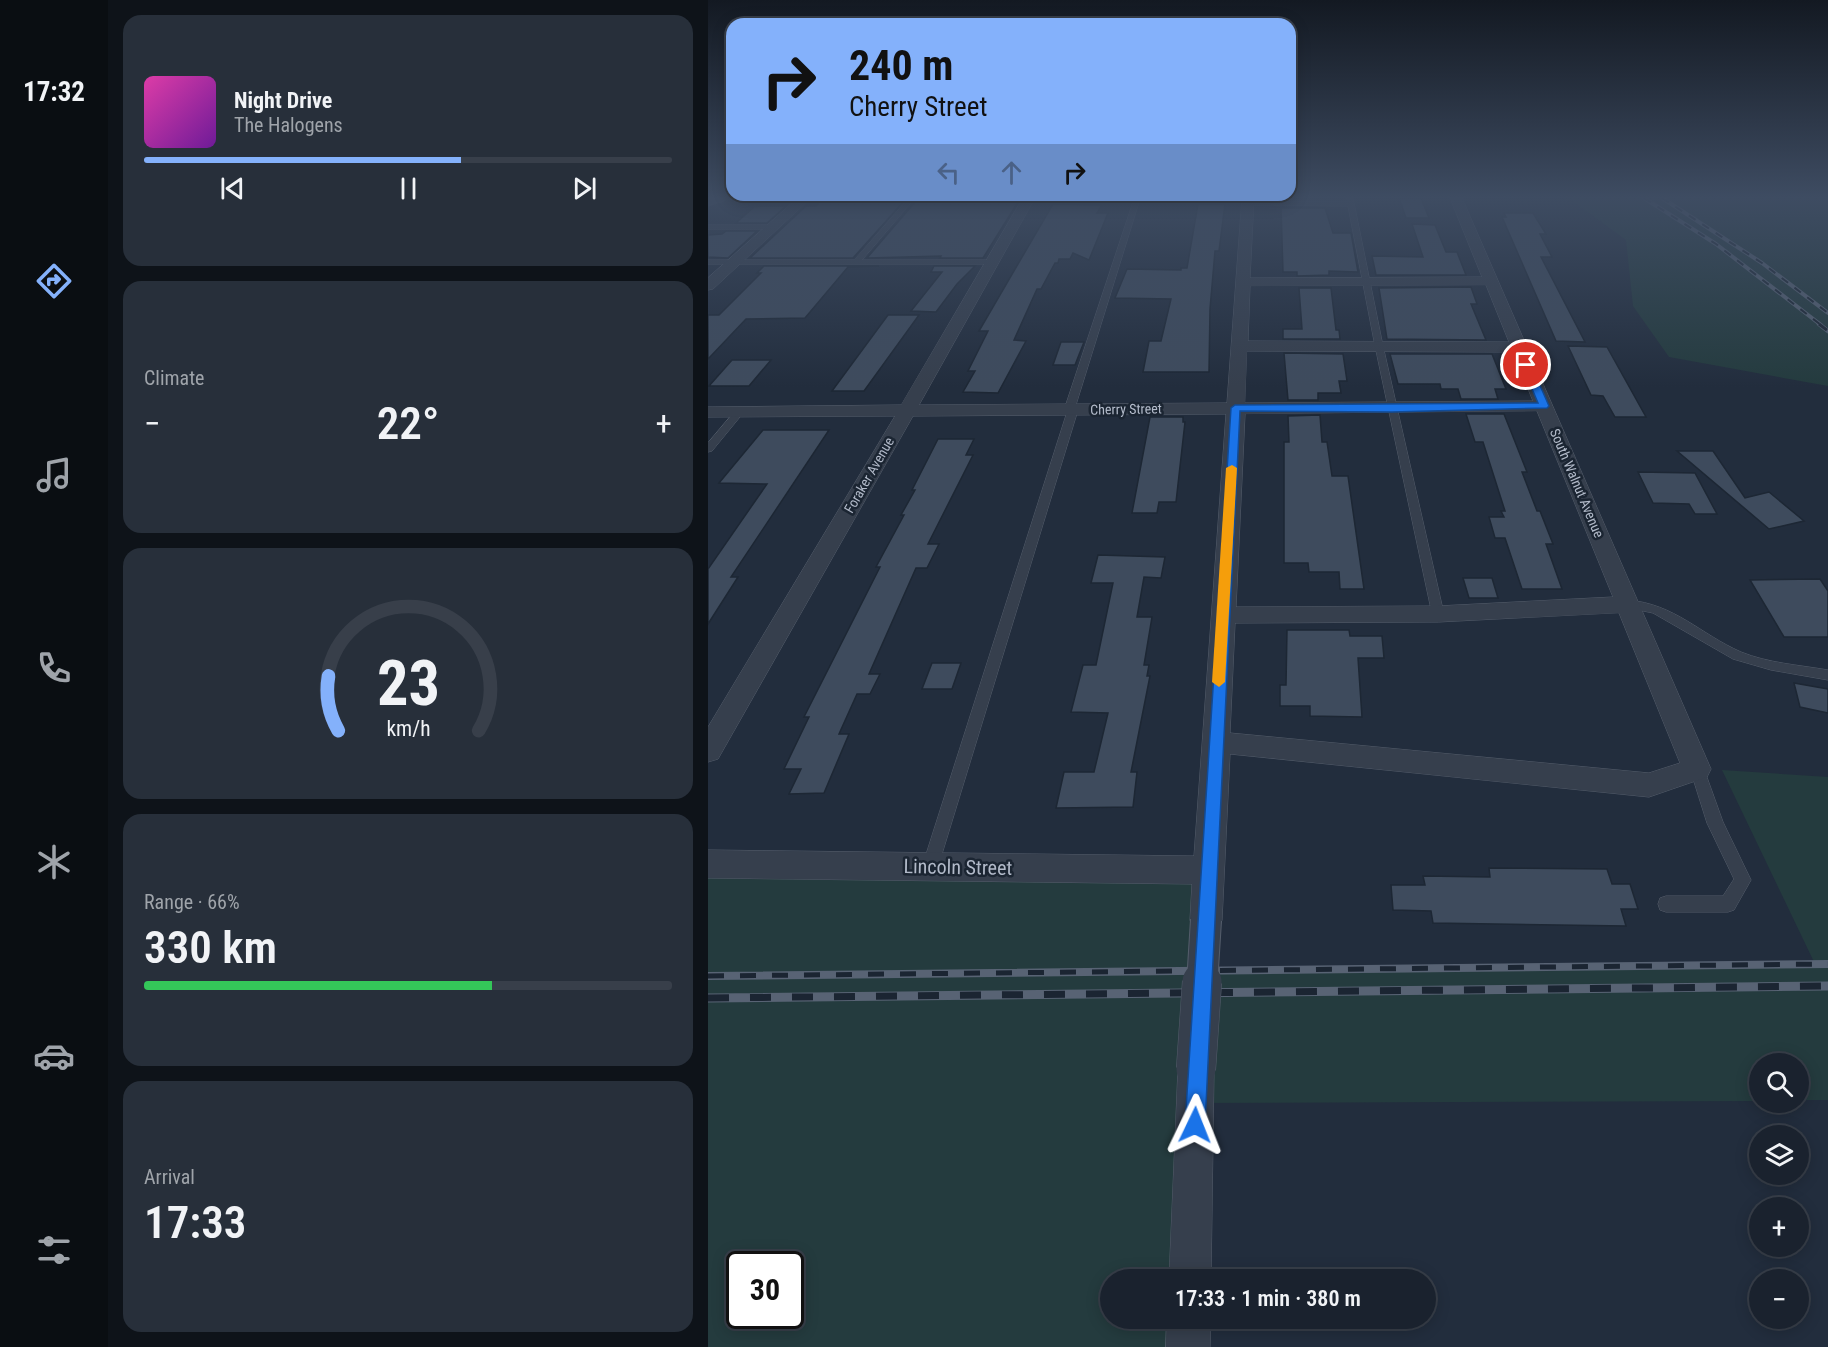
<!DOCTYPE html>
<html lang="en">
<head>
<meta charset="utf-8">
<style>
	body { margin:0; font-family:"Roboto Condensed",sans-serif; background:#272f3a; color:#f1f3f6; height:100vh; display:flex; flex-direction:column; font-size:22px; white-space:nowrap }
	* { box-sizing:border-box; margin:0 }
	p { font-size:20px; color:#9fa4aa }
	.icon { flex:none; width:33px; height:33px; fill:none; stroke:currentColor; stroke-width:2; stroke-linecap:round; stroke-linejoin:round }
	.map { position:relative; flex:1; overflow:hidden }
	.details { display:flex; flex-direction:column; gap:15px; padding:15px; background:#0e1319; width:600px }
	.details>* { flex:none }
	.top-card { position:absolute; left:18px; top:18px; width:570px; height:183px; border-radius:18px; box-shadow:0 3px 15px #0003,0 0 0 2px #383f4a; background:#84b1fb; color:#111; overflow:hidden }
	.controls { position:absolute; left:1041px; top:1053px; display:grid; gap:12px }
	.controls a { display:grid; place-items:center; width:60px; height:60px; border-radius:50%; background:#1a222e; box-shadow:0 3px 15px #0003,0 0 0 2px #383f4a; font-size:30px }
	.speed { position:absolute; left:18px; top:1251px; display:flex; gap:12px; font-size:30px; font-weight:700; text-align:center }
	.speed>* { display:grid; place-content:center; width:78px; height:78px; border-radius:50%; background:#1a222e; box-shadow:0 3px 15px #0003,0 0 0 2px #383f4a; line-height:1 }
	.speed .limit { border:3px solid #111; border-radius:9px; background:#fff; color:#111 }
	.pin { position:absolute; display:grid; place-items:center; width:51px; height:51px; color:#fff; margin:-26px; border:3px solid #fff; border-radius:50%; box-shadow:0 2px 6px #0007 }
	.me { position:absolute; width:66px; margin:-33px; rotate:2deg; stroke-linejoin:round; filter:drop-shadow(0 0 4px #0008) }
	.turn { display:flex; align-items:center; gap:21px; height:126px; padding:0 24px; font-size:27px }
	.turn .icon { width:78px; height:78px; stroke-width:2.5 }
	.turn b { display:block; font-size:42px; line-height:51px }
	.lanes { display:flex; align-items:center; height:57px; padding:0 24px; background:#0003; justify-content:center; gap:30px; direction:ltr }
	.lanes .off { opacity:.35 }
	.big { font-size:45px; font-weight:600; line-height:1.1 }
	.details .tile { flex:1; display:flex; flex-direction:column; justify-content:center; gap:9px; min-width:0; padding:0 21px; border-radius:18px; background:#272f3a }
	.details .dial { align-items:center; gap:0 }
	.dial svg { height:156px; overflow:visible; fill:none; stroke:#383f4a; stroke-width:7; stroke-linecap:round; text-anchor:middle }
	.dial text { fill:#f1f3f6; stroke:none }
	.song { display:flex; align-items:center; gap:18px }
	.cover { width:72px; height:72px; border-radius:9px; background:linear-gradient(135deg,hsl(320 70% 55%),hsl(280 70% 35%)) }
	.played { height:6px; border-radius:3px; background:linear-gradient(90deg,#84b1fb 60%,#383f4a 60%) }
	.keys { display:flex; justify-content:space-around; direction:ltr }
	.heat { display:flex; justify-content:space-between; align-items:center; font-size:33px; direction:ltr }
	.charge { height:9px; border-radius:4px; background:linear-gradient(90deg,#34c759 66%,#383f4a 0) }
	.trip { position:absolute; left:392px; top:1269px; width:336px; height:60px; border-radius:30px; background:#1a222e; box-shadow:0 3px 15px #0003,0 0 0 2px #383f4a; font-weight:600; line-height:60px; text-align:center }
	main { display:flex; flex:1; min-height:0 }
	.dock { display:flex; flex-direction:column; width:108px; justify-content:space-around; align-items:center; background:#0a0e12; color:#9fa4aa }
	.dock .icon { width:42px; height:42px }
	.dock .on { color:#84b1fb }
	.dock b { font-size:27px; color:#f1f3f6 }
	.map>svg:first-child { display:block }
</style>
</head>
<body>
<main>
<nav class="dock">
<b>17:32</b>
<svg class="icon on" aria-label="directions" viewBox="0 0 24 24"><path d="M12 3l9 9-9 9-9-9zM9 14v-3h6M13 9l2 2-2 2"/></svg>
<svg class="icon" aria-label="music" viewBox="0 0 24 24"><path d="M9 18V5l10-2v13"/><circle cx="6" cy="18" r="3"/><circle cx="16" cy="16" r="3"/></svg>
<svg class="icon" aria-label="phone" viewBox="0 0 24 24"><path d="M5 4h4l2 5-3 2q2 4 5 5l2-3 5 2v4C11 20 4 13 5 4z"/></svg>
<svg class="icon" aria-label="climate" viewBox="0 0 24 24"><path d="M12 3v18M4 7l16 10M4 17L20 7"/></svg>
<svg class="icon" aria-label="car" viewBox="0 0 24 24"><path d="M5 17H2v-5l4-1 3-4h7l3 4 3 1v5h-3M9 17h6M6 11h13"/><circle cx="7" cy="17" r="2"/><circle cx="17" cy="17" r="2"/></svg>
<svg class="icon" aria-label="filters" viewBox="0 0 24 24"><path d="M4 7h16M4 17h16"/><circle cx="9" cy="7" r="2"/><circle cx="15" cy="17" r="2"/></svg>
</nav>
<section class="details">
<div class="tile">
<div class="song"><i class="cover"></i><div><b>Night Drive</b><p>The Halogens</p></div></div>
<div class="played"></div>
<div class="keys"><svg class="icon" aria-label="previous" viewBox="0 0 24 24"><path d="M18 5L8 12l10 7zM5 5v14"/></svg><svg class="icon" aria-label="pause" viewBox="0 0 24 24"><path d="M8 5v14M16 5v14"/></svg><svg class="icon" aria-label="next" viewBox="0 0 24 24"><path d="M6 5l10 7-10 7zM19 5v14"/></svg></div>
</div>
<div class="tile"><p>Climate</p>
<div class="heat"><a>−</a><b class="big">22°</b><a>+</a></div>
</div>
<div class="tile dial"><svg viewBox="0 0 100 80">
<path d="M14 69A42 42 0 1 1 86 69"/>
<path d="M14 69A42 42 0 0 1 9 41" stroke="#84b1fb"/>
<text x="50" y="56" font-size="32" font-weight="700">23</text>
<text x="50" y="72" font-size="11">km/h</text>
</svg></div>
<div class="tile"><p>Range · 66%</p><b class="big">330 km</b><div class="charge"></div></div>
<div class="tile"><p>Arrival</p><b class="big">17:33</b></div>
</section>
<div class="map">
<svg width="1120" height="1347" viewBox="0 0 1120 1347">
	<rect width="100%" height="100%" fill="#222d3d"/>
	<g fill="#243b3e" fill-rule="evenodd">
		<path d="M 847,198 L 1120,198 L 1120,386 L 961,357 L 925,306 L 918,240 L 862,199 Z"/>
		<path d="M 1014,770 L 1120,777 L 1120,1100 L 1091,1100 L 1090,1064 L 1052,1064 L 1051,1101 L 488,1103 L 482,1279 L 402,1280 L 402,1318 L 481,1319 L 480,1347 L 0,1347 L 0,864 L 500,870 L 496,970 L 1107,964 ZM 32,1264 L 82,1264 L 82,1316 L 32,1316 Z"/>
	</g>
	<g fill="#3e4b5d" stroke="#1d2734" stroke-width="1.5">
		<path d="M 277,198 L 301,198 L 298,202 L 310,202 L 275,258 L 232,258 L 233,256 L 159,258 L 208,201 L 275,201 Z"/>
		<path d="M 691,198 L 713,198 L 721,218 L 698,218 Z"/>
		<path d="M 188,201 L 196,201 L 145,258 L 42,258 L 98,206 L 108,206 L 111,202 Z"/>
		<path d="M 345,204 L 394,205 L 389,213 L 400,213 L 381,260 L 365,253 L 362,259 L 351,259 L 350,263 L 347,263 L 333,289 L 329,289 L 306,340 L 318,341 L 290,393 L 255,392 L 267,371 L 260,371 L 280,331 L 271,331 Z"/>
		<path d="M 490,204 L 517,204 L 511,251 L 507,251 L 502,309 L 501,372 L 435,372 L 441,341 L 453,341 L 463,299 L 407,298 L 419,269 L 473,270 L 473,268 L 479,268 Z"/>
		<path d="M 55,206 L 78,206 L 59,223 L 28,223 L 46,207 Z"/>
		<path d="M 573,208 L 617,208 L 625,233 L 643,233 L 650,272 L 621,271 L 621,275 L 589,276 L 589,272 L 575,272 Z"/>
		<path d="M 796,213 L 825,213 L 838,234 L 832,234 L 844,257 L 833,257 L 877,342 L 848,341 L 794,217 L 798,217 Z"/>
		<path d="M 704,224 L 727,225 L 738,252 L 749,252 L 758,275 L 668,275 L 664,256 L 715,257 Z"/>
		<path d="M 18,231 L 49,231 L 20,258 L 0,257 L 0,235 L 14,234 Z"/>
		<path d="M 56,266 L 171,266 L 140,267 L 97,318 L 38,319 L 0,359 L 0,315 L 11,315 L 53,273 L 49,273 Z"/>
		<path d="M 226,266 L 267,266 L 249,284 L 228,312 L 203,311 L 234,272 L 223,272 Z"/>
		<path d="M 763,287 L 769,304 L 763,304 L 778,340 L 679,339 L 671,288 Z"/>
		<path d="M 591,288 L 623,288 L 628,330 L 631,330 L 632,339 L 575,339 L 575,329 L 594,329 Z"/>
		<path d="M 180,315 L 211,315 L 156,391 L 124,391 Z"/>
		<path d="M 353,342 L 376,342 L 367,365 L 345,365 Z"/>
		<path d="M 860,346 L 899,347 L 938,417 L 907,417 L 895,396 L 883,395 Z"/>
		<path d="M 576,353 L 635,354 L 639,381 L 631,381 L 633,393 L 610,393 L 610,400 L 580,400 Z"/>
		<path d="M 682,354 L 784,354 L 798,389 L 787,389 L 790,399 L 753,399 L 750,389 L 733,389 L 732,384 L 690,384 Z"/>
		<path d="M 24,360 L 63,360 L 41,386 L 1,386 Z"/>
		<path d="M 758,414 L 796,414 L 819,472 L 814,472 L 829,511 L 832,511 L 845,544 L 838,544 L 854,589 L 814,589 L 797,538 L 787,538 L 781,517 L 796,517 L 793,511 L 797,511 L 775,442 L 767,442 Z"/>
		<path d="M 612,415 L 614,442 L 619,442 L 624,476 L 640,476 L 656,589 L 632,589 L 631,572 L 601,572 L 600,563 L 576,563 L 576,442 L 581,442 L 580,416 Z"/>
		<path d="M 442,417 L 475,417 L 475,422 L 477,422 L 468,502 L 451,502 L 449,513 L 424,513 Z"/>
		<path d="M 55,430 L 121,430 L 23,577 L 30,577 L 0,624 L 0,569 L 59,484 L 11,483 Z"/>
		<path d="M 230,439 L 266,439 L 258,455 L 265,455 L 220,544 L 231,544 L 219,568 L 208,568 L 161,674 L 172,674 L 162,694 L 149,694 L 131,734 L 141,734 L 116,793 L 81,794 L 93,769 L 76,769 L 101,717 L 96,717 L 172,567 L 168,567 L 196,515 L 193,515 L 207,490 L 204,490 Z"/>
		<path d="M 969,451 L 1005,451 L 1037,498 L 1061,492 L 1096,521 L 1061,529 Z"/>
		<path d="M 930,472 L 987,473 L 1009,514 L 987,514 L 981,504 L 945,503 Z"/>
		<path d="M 390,555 L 457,557 L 453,578 L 436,577 L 429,617 L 444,617 L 436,665 L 441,665 L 439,676 L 442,676 L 423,772 L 429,772 L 425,807 L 348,808 L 356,772 L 386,772 L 400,713 L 363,712 L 375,665 L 388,665 L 405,583 L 383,583 Z"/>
		<path d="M 755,578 L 784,578 L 790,598 L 761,598 Z"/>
		<path d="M 1112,579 L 1120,591 L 1120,637 L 1076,637 L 1042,580 Z"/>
		<path d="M 579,630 L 641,630 L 642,636 L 674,636 L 676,658 L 650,658 L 654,717 L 602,716 L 602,706 L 572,706 L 572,685 L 578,685 Z"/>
		<path d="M 224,663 L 253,663 L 244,689 L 214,689 Z"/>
		<path d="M 1086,683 L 1120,689 L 1120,713 L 1092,707 Z"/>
		<path d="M 781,868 L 899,869 L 904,884 L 922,884 L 930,909 L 913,909 L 918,926 L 725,923 L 723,911 L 685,910 L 683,885 L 717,885 L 715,876 L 782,877 Z"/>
	</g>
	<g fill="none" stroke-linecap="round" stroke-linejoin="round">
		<g stroke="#545d6b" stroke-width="1">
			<g id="service">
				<path d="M 201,198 L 207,198 L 154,260 L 289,260 L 289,264 L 0,264 L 0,260 L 146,260 Z"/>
				<path d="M 540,198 L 542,201 L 640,202 L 639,198 L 645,198 L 675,346 L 736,614 L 730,618 L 724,614 L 667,346 L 640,206 L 540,205 L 538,202 L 431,202 L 367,408 L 370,410 L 230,867 L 228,872 L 222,874 L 216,872 L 214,867 L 359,412 L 356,410 L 425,202 L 320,202 L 317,200 L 320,198 Z"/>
				<path d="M 0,225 L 65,225 L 68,227 L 65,229 L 0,229 Z"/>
				<path d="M 28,410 L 36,412 L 4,451 L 0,452 L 0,443 Z"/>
				<path d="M 920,600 C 967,604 992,634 1033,652 C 1060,663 1091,665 1120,670 L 1120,680 L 1063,670 L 1025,659 L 945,613 L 916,607 L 914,604 Z"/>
				<path d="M 989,763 L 994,765 L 996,769 L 1015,822 L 1043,880 L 1026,910 L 1020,912 L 958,912 L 952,910 L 950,904 L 952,898 L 958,896 L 1015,896 L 1026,879 L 999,823 L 982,769 L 984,765 Z"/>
			</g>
		</g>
		<g stroke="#545d6b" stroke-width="1">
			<g id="minor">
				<path d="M 90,198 L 103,198 L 5,289 L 0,290 L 0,278 Z"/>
				<path d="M 315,198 L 327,198 L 211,405 L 519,403 L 534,198 L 546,198 L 542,278 L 774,277 L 742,198 L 754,198 L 1003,769 L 999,777 L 941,797 L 522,754 L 514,920 L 510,931 L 498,935 L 486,931 L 482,920 L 484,884 L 0,878 L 0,850 L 486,856 L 518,414 L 205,416 L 10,759 L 0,762 L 0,727 L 187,416 L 0,417 L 0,407 L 193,405 ZM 778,285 L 801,342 L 540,341 L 542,286 ZM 539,351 L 805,352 L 825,401 L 537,403 ZM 829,411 L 905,597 L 730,606 L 528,607 L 537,414 ZM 911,613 L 972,763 L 941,773 L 522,733 L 527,623 L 730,622 Z"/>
				<path d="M 488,1051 L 501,1056 L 506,1069 L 503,1280 L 461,1280 L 470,1069 L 475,1056 Z"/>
				<path d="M 459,1318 L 503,1318 L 502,1347 L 458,1347 Z"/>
			</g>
		</g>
		<g stroke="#545d6b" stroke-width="1">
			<path id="secondary" d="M 0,198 L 19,198 L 16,201 L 0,206 Z"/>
		</g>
		<use href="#service" fill="#363f4d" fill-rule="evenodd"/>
		<use href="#minor" fill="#363f4d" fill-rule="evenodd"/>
		<use href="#secondary" fill="#444e60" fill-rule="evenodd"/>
		<g stroke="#586374" stroke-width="4">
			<g id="rail-far3">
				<path d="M 936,198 L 1008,244 L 1113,325"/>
				<path d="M 954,198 L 1054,263 L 1120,313"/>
			</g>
		</g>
		<g stroke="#586374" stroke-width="4.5">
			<path id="rail-far2" d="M 1111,324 L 1120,331"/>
		</g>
		<g stroke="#586374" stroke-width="8">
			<path id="rail-far1" d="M 0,976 L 1120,964"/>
		</g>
		<g stroke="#586374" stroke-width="9">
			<path id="rail" d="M 0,998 L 1120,986"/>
		</g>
		<use href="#rail-far3" stroke="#1b2532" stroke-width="2" stroke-dasharray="8" stroke-linecap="butt"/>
		<use href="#rail-far2" stroke="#1b2532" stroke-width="3" stroke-dasharray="10" stroke-linecap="butt"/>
		<use href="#rail-far1" stroke="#1b2532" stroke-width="5" stroke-dasharray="16" stroke-linecap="butt"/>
		<use href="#rail" stroke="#1b2532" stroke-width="7" stroke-dasharray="21" stroke-linecap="butt"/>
		<g stroke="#545d6b" stroke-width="32" stroke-linecap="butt">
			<path id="minor-bridge-far1" d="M 494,984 L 498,920"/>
		</g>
		<g stroke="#545d6b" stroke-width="40" stroke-linecap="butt">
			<path id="minor-bridge" d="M 488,1069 L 494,982"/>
		</g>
		<use href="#minor-bridge-far1" stroke="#363f4d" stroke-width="30"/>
		<use href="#minor-bridge" stroke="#363f4d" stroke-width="39"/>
	</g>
	<linearGradient id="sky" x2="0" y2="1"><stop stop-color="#131922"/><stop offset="0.51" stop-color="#3e4c62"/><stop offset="1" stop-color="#3e4c62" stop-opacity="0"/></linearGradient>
	<rect width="1120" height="387" fill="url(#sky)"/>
	<path fill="#1a73e8" stroke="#114b97" stroke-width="1.5" d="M 818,362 L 823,365 L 841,406 L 839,408 L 684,412 L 532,411 L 497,1125 L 494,1132 L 487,1135 L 480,1132 L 477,1125 L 523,408 L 527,405 L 830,403 L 814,365 Z"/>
	<path fill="#f59e0b" d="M 524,465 L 529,468 L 517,682 L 511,687 L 504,682 L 518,468 Z"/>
	<g text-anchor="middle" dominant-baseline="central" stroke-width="5" stroke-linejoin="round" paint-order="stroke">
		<g font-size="14" fill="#b2bac9" stroke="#1b2532">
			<text transform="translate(418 409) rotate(-1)">Cherry Street</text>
			<text transform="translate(161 475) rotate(-60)">Foraker Avenue</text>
			<text transform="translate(869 483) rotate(67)">South Walnut Avenue</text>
		</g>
		<g font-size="20" fill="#b2bac9" stroke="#1b2532">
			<text transform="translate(250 867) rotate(1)">Lincoln Street</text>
		</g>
	</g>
</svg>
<div class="controls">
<a><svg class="icon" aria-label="search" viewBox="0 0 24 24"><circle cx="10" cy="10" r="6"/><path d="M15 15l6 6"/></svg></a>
<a><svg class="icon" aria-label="layers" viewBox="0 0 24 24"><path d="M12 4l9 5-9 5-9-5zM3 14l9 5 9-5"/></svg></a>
<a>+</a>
<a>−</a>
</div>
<div class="speed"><div class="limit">30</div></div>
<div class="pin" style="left:818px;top:365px;background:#d93025"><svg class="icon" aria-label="arrive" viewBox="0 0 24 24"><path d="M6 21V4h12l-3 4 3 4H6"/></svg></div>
<svg class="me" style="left:487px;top:1125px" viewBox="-20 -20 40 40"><path d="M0-17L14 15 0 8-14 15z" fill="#1a73e8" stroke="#fff" stroke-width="4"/></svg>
<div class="trip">17:33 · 1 min · 380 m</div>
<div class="top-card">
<div class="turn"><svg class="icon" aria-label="right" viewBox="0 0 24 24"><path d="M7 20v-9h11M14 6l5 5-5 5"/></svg><div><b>240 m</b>Cherry Street</div></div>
<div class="lanes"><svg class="icon off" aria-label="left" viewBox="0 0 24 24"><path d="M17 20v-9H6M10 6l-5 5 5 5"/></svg><svg class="icon off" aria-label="ahead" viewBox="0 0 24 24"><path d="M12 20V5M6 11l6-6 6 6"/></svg><svg class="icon" aria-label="right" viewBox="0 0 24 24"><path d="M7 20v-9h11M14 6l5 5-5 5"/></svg></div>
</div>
</div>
</main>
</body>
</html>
